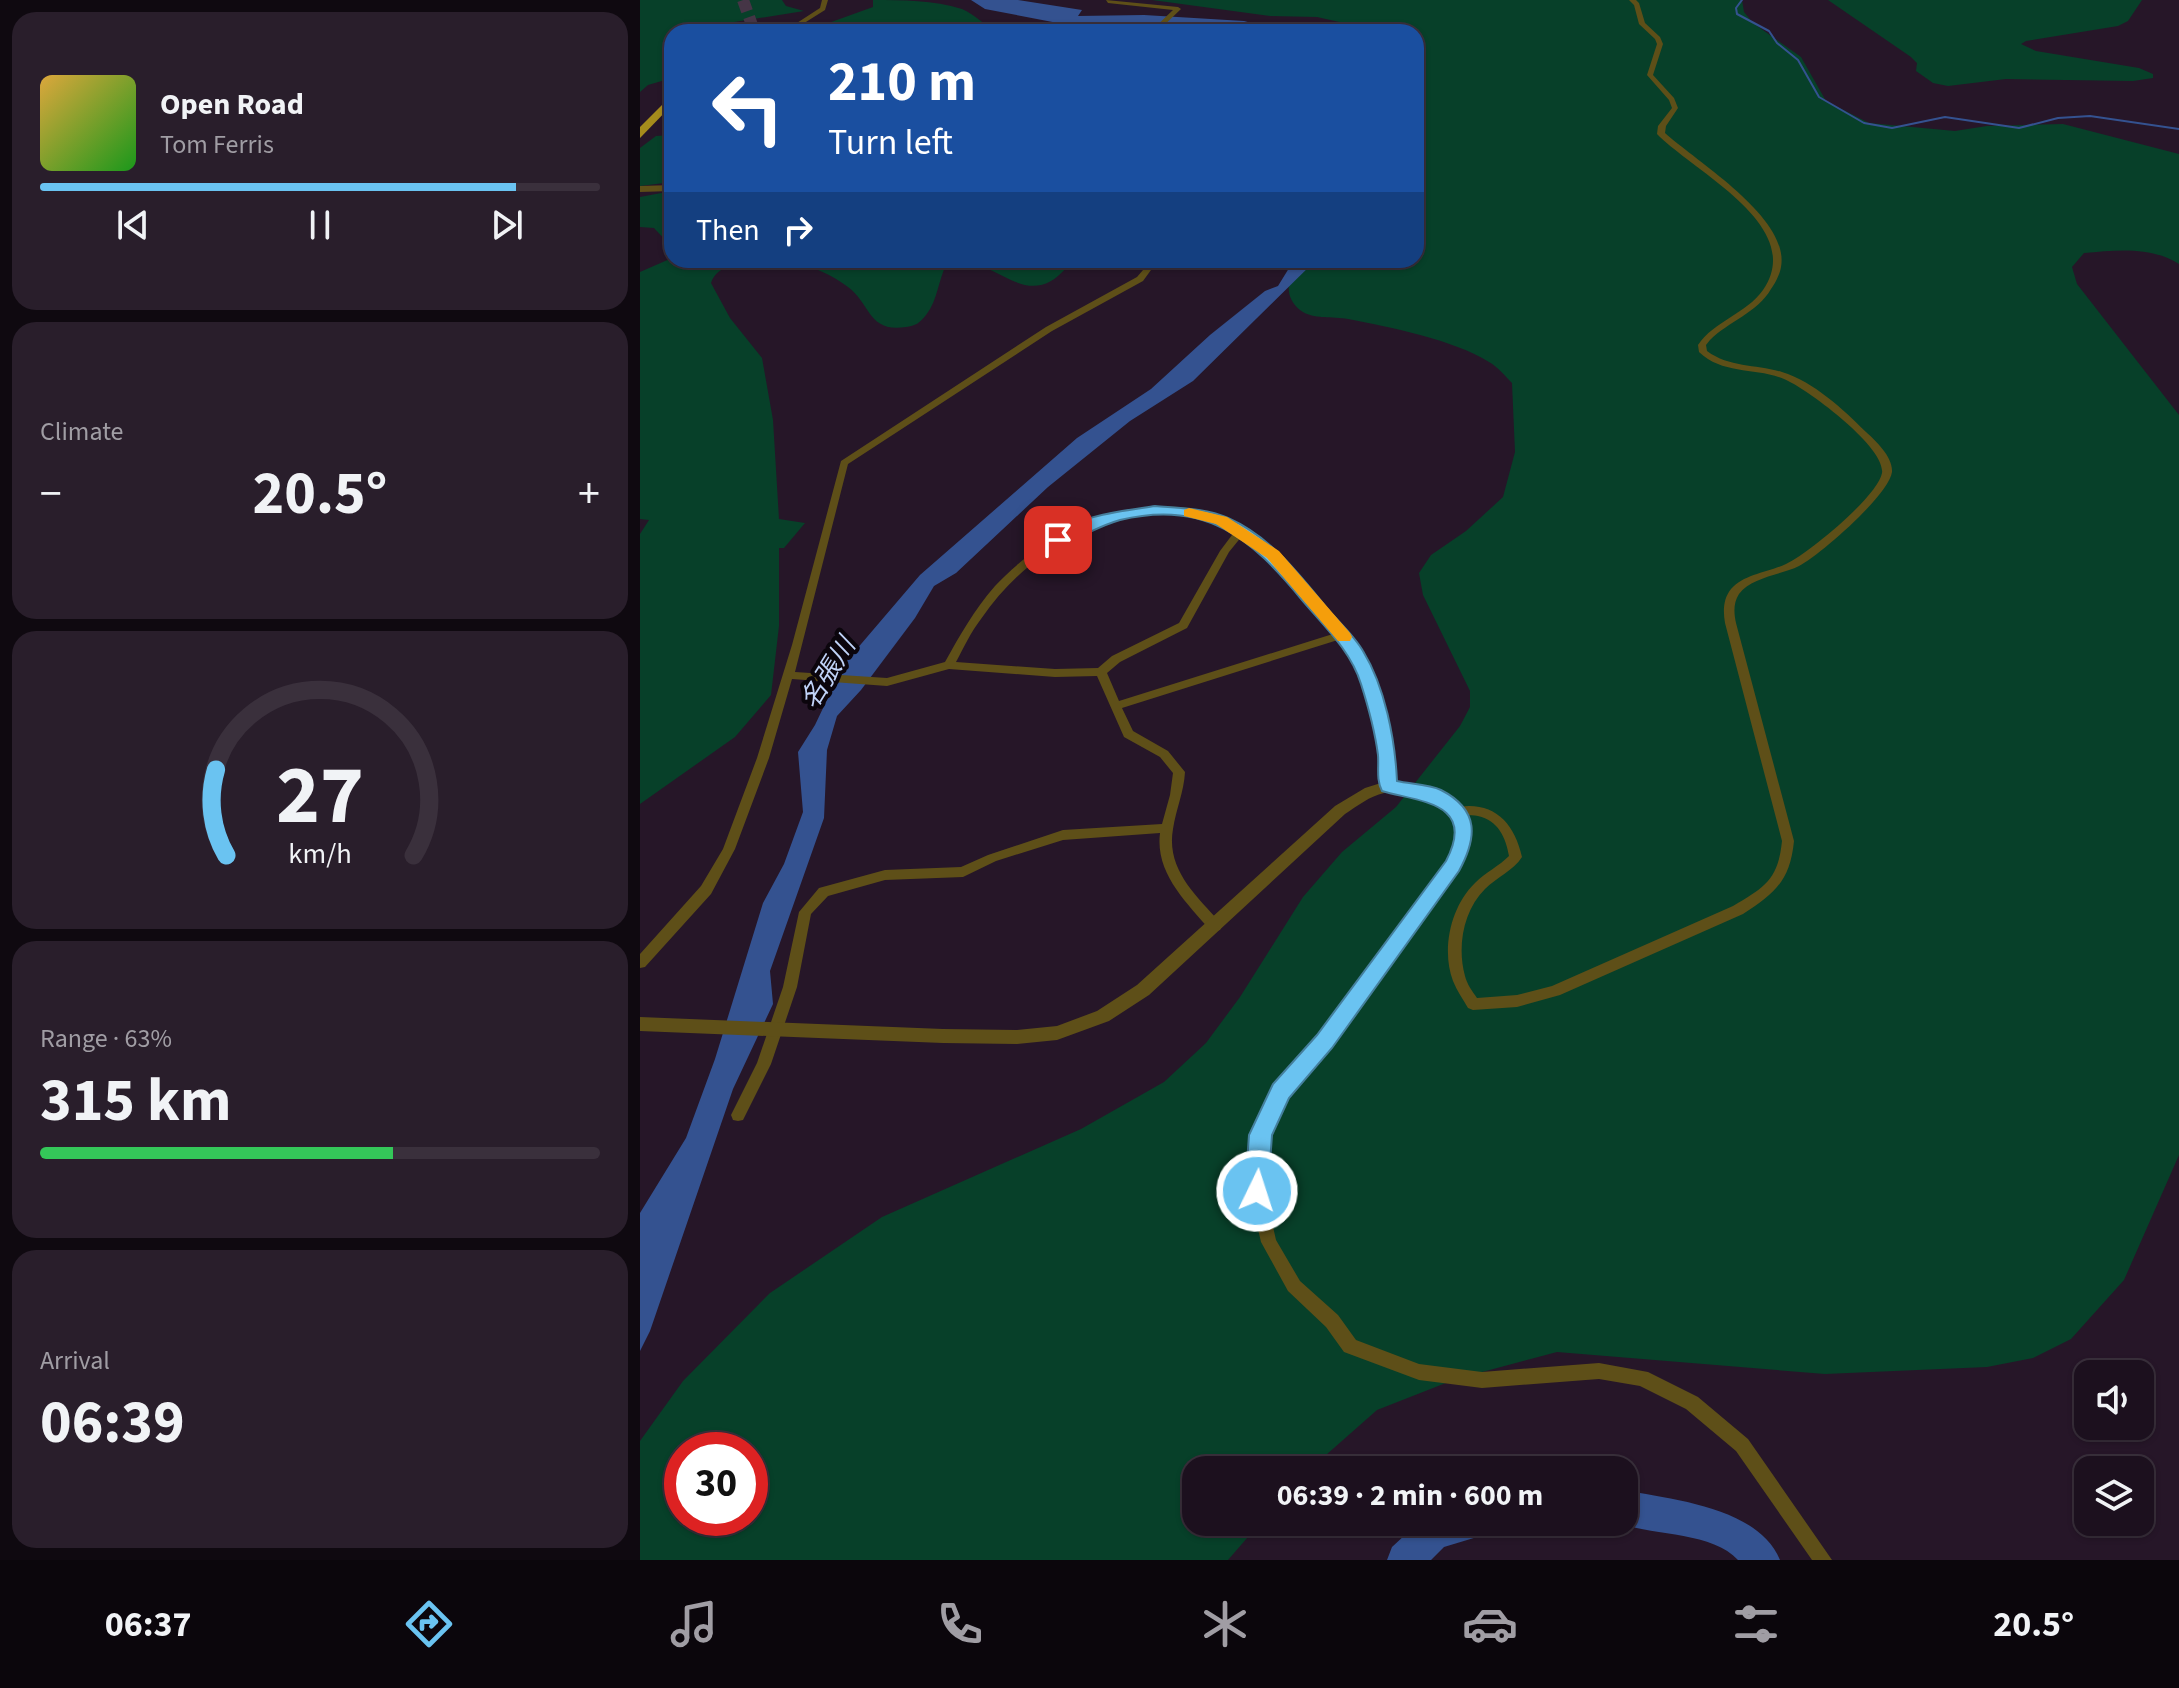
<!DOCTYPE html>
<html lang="en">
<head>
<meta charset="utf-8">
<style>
	body { margin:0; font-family:"Source Sans 3","Noto Sans JP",sans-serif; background:#291e2b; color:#f1f3f6; height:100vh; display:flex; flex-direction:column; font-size:30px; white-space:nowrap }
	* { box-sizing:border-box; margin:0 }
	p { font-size:26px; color:#a09da4 }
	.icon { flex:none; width:44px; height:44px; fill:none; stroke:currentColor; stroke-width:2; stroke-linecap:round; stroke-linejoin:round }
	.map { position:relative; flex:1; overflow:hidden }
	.drawer { display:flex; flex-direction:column; gap:12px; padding:12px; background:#0f0910; width:640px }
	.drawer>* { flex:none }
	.top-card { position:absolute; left:24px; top:24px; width:760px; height:244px; border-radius:24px; box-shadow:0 2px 6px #0004,0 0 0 2px #3a303c; background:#1a4fa0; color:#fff; overflow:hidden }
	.fabs { position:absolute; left:1434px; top:1360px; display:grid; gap:16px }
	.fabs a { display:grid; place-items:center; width:80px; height:80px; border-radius:16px; background:#1c101e; box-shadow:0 2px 6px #0004,0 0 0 2px #3a303c; font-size:40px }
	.speed { position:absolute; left:24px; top:1432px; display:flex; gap:16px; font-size:40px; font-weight:700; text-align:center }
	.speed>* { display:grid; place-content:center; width:104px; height:104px; border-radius:50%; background:#1c101e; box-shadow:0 2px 6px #0004,0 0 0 2px #3a303c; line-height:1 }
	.speed .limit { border:12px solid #d22; background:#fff; color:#111 }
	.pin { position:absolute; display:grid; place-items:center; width:68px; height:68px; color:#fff; margin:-34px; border-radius:16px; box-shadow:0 4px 12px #0006 }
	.me { position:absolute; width:88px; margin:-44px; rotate:4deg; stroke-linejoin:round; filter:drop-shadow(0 0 6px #0008) }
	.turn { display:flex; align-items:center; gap:28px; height:168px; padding:0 32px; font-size:36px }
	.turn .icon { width:104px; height:104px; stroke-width:2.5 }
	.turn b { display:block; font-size:56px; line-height:68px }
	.then { display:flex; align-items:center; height:76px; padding:0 32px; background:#0003; gap:16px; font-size:30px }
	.big { font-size:60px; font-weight:700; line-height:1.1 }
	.drawer .widget { flex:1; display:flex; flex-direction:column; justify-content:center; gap:12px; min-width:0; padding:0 28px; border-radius:24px; background:#291e2b }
	.drawer .dial { align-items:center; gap:0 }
	.dial svg { height:208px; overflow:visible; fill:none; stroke:#3a303c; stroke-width:7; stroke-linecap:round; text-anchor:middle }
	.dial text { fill:#f1f3f6; stroke:none }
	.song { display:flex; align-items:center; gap:24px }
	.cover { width:96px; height:96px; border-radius:12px; background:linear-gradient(135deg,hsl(40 70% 55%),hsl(120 70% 35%)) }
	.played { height:8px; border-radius:4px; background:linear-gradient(90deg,#6ac3f1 85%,#3a303c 85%) }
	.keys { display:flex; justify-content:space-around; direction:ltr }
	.heat { display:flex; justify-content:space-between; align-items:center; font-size:44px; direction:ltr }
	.charge { height:12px; border-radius:6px; background:linear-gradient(90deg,#34c759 63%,#3a303c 0) }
	.trip { position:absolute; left:542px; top:1456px; width:456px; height:80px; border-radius:24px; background:#1c101e; box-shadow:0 2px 6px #0004,0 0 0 2px #3a303c; font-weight:700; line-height:80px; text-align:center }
	.dock { display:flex; height:128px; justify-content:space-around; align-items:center; background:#0b060c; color:#a09da4 }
	.dock .icon { width:56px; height:56px }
	.dock .current { color:#6ac3f1 }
	.dock b { font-size:36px; color:#f1f3f6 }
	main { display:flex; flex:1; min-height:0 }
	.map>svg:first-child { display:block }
</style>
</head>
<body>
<main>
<section class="drawer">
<div class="widget">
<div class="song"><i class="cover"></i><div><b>Open Road</b><p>Tom Ferris</p></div></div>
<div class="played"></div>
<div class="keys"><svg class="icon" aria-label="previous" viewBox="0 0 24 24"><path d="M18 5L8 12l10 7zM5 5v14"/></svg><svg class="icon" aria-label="pause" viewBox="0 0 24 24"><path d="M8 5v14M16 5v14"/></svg><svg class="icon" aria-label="next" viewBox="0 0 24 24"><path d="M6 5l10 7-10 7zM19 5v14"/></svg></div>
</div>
<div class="widget"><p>Climate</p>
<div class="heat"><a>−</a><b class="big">20.5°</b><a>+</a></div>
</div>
<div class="widget dial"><svg viewBox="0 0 100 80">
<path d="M14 69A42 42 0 1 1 86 69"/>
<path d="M14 69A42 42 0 0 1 10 36" stroke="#6ac3f1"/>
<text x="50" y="56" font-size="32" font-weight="700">27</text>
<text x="50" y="72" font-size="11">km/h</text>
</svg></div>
<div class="widget"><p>Range · 63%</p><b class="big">315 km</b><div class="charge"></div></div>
<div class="widget"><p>Arrival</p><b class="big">06:39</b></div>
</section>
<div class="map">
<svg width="1539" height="1560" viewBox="0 0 1539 1560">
	<rect width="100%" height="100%" fill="#261628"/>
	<g fill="#074029" fill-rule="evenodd">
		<path d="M 0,0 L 142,0 L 146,6 L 164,11 L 82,24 L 92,29 L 90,32 L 32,32 L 32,78 L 8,85 L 0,92 Z"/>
		<path d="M 233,0 C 263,0 293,0 322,9 C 336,15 346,28 361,32 L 177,32 L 183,25 L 233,7 Z"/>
		<path d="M 512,0 L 1102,0 L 1104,12 L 1113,23 L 1161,57 L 1186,101 L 1229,123 L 1315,131 L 1347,126 L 1423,124 L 1539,154 L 1539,264 C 1511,246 1476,250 1444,253 L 1432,267 L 1437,284 L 1539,415 L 1539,1155 L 1484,1280 L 1431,1339 L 1393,1358 L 1347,1367 L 1185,1374 L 917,1352 L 816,1379 L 737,1410 L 669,1470 L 556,1470 L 556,1522 L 621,1522 L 588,1560 L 0,1560 L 0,1441 L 43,1381 L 130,1293 L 242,1217 L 441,1129 L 524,1082 L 566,1043 L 600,997 L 663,897 L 702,852 L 756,807 L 820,726 L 830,707 L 830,691 L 783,595 L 779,573 L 791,555 L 826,531 L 863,497 L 875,452 L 872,383 C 865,376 858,367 849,362 C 815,340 749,327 708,319 C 693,316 673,320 660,310 C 642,295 649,278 657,260 L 776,260 L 776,32 L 744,32 L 677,17 L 630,16 ZM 42,1450 L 110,1450 L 110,1518 L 42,1518 Z"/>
		<path d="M 1188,0 L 1502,0 L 1488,21 L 1478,26 L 1386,41 L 1381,44 L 1396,51 L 1499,68 L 1513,74 L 1513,78 L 1493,81 L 1366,79 L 1308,86 L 1293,83 L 1276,71 L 1277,63 L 1271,57 Z"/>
		<path d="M 32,135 L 32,182 L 0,186 L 0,148 L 16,136 Z"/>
		<path d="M 32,191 L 32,247 L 14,228 L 0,227 L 0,197 Z"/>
		<path d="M 32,258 L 138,260 C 117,262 79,259 71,283 L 90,318 L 122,358 L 133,420 L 139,519 L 165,523 L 144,548 L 139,548 L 139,626 L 131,695 L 95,737 L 0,804 L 0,534 L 9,520 L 0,519 L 0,272 Z"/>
		<path d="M 151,260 L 435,260 C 427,266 420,276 411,281 C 376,301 346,251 307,263 C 298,280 298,300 286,315 C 280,323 275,326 266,327 C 228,333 231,304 208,287 C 191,274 172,267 151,260 Z"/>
	</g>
	<g fill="#345290">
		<path d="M 331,0 L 378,0 L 442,10 L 438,16 L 504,15 L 604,21 L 645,32 L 559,32 L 490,24 L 423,24 L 345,9 Z"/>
		<path d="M 654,260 L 676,260 L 553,381 L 490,421 L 408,487 L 316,573 L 294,586 L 275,618 L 221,690 L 197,716 L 187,750 L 184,818 L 130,971 L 133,1004 L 93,1089 L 10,1331 L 0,1351 L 0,1213 L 46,1138 L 75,1059 L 123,903 L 144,864 L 163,812 L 158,752 L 175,725 L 204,664 L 280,575 L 437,438 L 511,389 L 570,335 L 625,291 L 638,286 Z"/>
	</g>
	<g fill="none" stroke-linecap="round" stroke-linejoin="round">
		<path stroke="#345290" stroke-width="2" d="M 1102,0 L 1096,8 L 1097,14 L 1129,31 L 1137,43 L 1158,60 L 1179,97 L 1224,123 L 1252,128 L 1305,117 L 1379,128 L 1418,118 L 1450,116 L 1539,129"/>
		<g fill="#345290" fill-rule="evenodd">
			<path d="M 984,1490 C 1034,1500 1118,1507 1140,1560 L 1098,1560 C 1072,1531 1010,1536 976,1522 L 984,1522 Z"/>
			<path d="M 779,1522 L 853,1522 L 847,1534 L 804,1547 L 791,1560 L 747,1560 L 752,1547 Z"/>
		</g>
		<path stroke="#453546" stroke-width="12" stroke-dasharray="12 6" stroke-linecap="butt" d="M 103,0 L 112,25"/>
		<g fill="#5e4f18" fill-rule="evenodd">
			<path d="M 182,0 L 188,0 L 185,10 L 150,32 L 143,32 L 180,8 Z"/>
			<path d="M 466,0 L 538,7 L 541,9 L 517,32 L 510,32 L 533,10 L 468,3 Z"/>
			<path d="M 989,0 L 996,0 L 999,3 L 1005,23 L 1020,37 L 1023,44 L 1013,75 L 1034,98 L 1038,108 L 1026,126 L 1025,133 C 1057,162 1150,218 1141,267 C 1140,274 1135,284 1131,289 C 1118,312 1088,322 1070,340 L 1066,345 L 1067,351 C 1090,368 1116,364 1142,372 C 1174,382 1203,409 1226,432 C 1236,441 1253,457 1252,472 C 1249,495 1180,555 1159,566 C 1141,575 1111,577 1099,594 C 1093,603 1094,614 1096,623 L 1154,841 C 1150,881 1135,893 1103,914 L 920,995 L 877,1007 L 833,1010 L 828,1008 C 823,999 817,991 813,981 C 801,949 811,906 835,883 C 846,872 859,866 869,856 C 866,838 858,820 838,816 C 830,814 820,816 812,814 L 810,811 L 812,808 C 851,799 874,820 882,857 C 873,871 857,877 845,889 C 823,911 817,947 825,976 C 827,984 832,991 837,998 L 877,995 L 912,986 L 1093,906 C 1125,887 1138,880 1142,841 L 1085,623 C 1083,611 1083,599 1091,589 C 1104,574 1129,572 1146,564 C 1168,554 1238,496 1242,473 C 1246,447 1166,388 1144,379 C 1115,367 1083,375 1059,352 L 1058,345 C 1074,321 1106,314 1123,290 C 1167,226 1054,172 1017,134 L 1018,126 L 1032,108 L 1029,100 L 1007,75 L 1017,44 L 1015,39 L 999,24 L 994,5 Z"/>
			<path d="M 501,260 L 509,260 L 511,270 L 503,281 L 412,331 L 208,464 L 155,672 L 247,678 L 305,662 C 320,635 334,610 355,586 C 413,523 517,481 598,524 C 627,540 648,566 670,590 C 683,605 698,619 710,636 C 742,679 750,733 754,786 L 748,790 L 742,786 C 739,735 731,682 701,639 L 482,708 L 493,731 L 528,751 L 545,772 C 544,792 536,809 533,829 C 526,868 555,895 580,922 L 582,926 L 580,930 L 575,931 L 570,930 C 546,902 515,873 520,833 L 423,840 L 356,861 L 323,877 L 245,880 L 188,896 L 171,914 L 157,987 L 131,1064 L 103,1120 L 98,1121 L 93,1120 L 91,1115 L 117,1063 L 143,987 L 159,912 L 179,888 L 245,870 L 321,867 L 348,855 L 423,830 L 522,824 L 530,795 L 533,773 L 520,757 L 484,737 L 457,676 L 415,677 L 309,669 L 247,686 L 152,679 L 129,758 L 95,849 L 71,894 L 5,967 L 0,968 L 0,954 L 61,886 L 83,849 L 117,758 L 152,645 L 201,461 L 406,327 L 497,277 L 503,270 ZM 515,513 C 543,514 570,517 595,531 L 580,551 L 539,623 L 472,656 L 458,668 L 415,669 L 316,662 C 324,647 331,632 341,619 C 384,557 441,524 515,513 ZM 602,536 L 637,566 L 696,633 L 479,701 L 467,673 L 480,662 L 547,628 L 589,552 Z"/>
			<path d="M 641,1085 L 646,1087 L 648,1091 L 628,1135 L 625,1191 L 636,1240 L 660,1281 L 698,1315 L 716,1340 L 779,1364 L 842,1372 L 959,1363 L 1008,1372 L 1058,1397 L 1108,1439 L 1192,1560 L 1172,1560 L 1096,1451 L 1046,1409 L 1000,1386 L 959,1379 L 842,1388 L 779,1380 L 704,1352 L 686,1327 L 648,1291 L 621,1242 L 609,1191 L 614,1135 L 636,1087 Z"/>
		</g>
		<g fill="#5e4f18" fill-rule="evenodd">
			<path d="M 32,185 L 32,191 L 0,192 L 0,186 Z"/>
			<path d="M 744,782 C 776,779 831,794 832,835 C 832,848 823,860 817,870 L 690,1047 L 647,1096 L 641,1098 L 635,1096 L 633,1091 L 635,1086 L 678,1037 L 812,853 C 830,811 780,785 744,793 C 730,796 717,806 705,814 L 509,995 L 469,1021 L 417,1040 L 377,1044 L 303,1043 L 0,1031 L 0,1017 L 303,1029 L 377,1030 L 417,1026 L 457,1011 L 497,985 L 695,806 L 725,788 Z"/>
		</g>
		<g fill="#a68c1c" fill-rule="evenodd">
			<path d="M 108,23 L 117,25 L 112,32 L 101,32 Z"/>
			<path d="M 32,95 L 32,105 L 0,138 L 0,127 Z"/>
		</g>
	</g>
	<path fill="#6ac3f1" stroke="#457f9d" stroke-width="2" d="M 515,506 C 539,508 566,508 588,518 C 633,538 661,577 691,613 C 702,625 715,637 723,651 C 745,687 755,739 757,781 C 770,784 789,784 801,790 C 840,810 837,838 819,871 L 692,1048 L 649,1098 L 632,1135 L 628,1191 L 625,1198 L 617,1202 L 609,1198 L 605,1191 L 609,1135 L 633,1084 L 677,1035 L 806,861 C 837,802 779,802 742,791 C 736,780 739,767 738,755 C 735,732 728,706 721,684 C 711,651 684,626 662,600 C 611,538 566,499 480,520 C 458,526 439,539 418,545 L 410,540 C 435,515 482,511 515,506 Z"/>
	<path fill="#f59e0b" d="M 549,508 L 587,517 L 639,551 L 710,633 L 712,637 L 710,641 L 698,641 L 627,558 L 576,524 L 544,516 L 544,510 Z"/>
	<g text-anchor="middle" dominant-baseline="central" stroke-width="8" stroke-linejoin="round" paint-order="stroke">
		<g font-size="26" font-style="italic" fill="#c0d3f8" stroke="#0b050c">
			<text transform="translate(188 673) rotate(-58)">名張川</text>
		</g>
	</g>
</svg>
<div class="fabs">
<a><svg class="icon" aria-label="sound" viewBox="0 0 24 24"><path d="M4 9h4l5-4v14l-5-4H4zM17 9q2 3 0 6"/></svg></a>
<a><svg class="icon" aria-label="layers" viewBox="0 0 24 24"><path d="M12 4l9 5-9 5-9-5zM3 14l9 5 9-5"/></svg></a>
</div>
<div class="speed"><div class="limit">30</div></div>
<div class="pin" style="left:418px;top:540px;background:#d93025"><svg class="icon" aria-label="arrive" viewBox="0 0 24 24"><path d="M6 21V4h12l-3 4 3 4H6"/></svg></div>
<svg class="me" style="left:617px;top:1191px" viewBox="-20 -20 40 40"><circle r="17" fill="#6ac3f1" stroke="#fff" stroke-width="3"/><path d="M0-11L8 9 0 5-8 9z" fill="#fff"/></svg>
<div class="trip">06:39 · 2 min · 600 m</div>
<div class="top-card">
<div class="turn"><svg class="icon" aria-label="left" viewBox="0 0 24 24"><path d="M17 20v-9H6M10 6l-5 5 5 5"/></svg><div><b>210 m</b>Turn left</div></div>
<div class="then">Then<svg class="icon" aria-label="right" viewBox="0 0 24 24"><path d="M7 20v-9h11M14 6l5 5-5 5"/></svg></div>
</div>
</div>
</main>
<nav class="dock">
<b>06:37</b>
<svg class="icon current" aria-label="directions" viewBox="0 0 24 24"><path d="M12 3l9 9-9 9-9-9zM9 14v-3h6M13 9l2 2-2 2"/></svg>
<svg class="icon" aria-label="music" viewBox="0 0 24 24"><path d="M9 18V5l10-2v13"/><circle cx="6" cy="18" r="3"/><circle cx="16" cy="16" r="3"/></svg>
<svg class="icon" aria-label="phone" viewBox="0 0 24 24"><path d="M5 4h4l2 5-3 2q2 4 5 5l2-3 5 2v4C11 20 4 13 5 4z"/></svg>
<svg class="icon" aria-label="climate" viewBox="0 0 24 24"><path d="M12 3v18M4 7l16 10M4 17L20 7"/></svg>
<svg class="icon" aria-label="car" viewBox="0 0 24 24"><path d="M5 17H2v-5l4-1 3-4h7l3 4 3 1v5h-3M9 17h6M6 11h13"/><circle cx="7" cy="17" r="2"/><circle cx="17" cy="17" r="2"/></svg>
<svg class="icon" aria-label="filters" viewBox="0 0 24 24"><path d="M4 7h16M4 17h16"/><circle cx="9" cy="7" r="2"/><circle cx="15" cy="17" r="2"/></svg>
<b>20.5°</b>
</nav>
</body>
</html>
